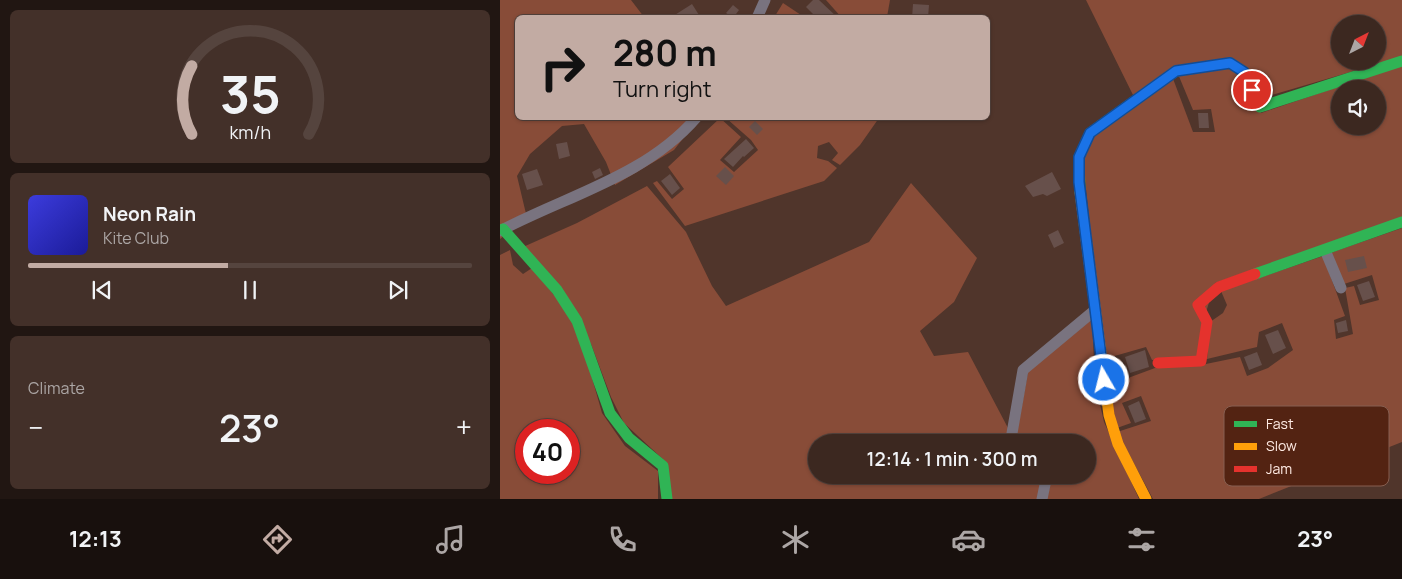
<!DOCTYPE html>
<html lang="en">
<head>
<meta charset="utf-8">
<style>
	body { margin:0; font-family:Manrope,sans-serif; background:#433029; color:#f1f3f6; height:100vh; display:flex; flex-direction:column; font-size:19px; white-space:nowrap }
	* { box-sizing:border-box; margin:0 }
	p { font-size:16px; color:#aca6a5 }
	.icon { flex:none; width:28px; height:28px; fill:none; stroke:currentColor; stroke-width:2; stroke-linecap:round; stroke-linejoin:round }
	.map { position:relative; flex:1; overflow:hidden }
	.panel { display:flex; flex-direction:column; gap:10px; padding:10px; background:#211612; width:500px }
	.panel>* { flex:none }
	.banner { position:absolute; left:15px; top:15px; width:475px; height:105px; border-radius:8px; box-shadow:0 1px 4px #0004,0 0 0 1px #55443e; background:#c2aba3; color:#111; overflow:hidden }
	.needle { width:32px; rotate:42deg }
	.tools { position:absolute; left:831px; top:15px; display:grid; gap:10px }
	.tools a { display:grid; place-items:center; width:55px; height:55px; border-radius:50%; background:#3c2820; box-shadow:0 1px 4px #0004,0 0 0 1px #55443e; font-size:25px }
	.speed { position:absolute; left:15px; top:419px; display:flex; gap:10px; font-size:25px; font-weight:700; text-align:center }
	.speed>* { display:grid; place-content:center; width:65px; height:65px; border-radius:50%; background:#3c2820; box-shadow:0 1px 4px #0004,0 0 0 1px #55443e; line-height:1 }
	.speed .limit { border:8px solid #d22; background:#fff; color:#111 }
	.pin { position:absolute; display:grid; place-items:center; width:42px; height:42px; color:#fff; margin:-21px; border:2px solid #fff; border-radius:50%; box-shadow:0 1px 5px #0007 }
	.me { position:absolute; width:55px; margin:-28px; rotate:352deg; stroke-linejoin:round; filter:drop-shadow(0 0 4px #0008) }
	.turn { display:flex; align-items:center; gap:18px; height:105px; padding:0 15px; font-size:22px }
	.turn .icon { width:65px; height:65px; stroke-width:2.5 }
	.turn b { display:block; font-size:35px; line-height:42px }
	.big { font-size:38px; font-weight:600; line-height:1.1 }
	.panel .tile { flex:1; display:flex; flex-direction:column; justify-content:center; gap:8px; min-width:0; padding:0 18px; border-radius:8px; background:#433029 }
	.panel .dial { align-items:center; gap:0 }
	.dial svg { height:130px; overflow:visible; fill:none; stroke:#55443e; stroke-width:7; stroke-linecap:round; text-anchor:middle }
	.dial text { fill:#f1f3f6; stroke:none }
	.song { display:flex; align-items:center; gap:15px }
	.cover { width:60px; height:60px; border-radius:8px; background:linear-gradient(135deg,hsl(240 70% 55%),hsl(240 70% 35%)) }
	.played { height:5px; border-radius:2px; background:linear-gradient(90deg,#c2aba3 45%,#55443e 45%) }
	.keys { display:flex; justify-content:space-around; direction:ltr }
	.heat { display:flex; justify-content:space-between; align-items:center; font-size:28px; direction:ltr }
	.trip { position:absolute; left:308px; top:434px; width:288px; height:50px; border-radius:25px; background:#3c2820; box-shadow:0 1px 4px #0004,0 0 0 1px #55443e; font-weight:600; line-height:50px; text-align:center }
	.menu { display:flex; height:80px; justify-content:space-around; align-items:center; background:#18100d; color:#aca6a5 }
	.menu .icon { width:35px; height:35px }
	.menu .current { color:#c2aba3 }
	.menu b { font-size:22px; color:#f1f3f6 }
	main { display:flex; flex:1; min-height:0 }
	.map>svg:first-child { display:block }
</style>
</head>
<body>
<main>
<section class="panel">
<div class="tile dial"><svg viewBox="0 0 100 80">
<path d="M14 69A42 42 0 1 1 86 69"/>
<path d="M14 69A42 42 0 0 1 14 27" stroke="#c2aba3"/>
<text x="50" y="56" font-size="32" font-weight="700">35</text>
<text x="50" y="72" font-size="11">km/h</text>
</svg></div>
<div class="tile">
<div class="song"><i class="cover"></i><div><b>Neon Rain</b><p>Kite Club</p></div></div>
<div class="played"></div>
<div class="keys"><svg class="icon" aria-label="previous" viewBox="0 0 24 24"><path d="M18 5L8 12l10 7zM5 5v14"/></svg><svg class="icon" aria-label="pause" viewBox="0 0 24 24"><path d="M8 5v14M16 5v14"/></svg><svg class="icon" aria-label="next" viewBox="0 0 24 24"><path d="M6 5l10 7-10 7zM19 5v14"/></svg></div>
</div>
<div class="tile"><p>Climate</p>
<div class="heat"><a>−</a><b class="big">23°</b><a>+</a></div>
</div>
</section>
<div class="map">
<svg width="902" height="499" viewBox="0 0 902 499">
	<rect width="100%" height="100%" fill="#50352b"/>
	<g fill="#884c38" fill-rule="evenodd">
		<path d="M 0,0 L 131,0 L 144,17 L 18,18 L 18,118 L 199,118 L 174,150 L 115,185 L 106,162 L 84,124 L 62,126 L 30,154 L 17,176 L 27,218 L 0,239 Z"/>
		<path d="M 326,0 L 390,0 L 387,17 L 342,18 Z"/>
		<path d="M 586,0 L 902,0 L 902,57 L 761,98 L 724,58 L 633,95 ZM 840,24 L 878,24 L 878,61 L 840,61 Z"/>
		<path d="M 283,3 L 304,17 L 275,16 Z"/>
		<path d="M 902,65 L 902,217 L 715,283 L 703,322 L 698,357 L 652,360 L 646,347 L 604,359 L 583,161 L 595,135 L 672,76 L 693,132 L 715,132 L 711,109 L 693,110 L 678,74 L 730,67 L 742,76 L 761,113 ZM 840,89 L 878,89 L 878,126 L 840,126 Z"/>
		<path d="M 220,118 L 241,137 L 220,160 L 234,172 L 258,150 L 251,140 L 226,118 L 379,118 L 360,145 L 340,165 L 332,160 L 338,153 L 329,142 L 318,146 L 317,158 L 328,161 L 337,168 L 324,181 L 185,226 L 153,183 L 157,181 L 172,199 L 184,189 L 168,167 Z"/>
		<path d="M 411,183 L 477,258 L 454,302 L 420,331 L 434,356 L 468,352 L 508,428 L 509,442 L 316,442 L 316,475 L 543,475 L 537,499 L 170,499 L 166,462 L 124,423 L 111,397 L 91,344 L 23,247 L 77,223 L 147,186 L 186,232 L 212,286 L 226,306 L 369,242 Z"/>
		<path d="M 902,228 L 902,442 L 759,499 L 653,499 L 617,432 L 651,421 L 641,396 L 622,403 L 631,423 L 617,428 L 604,364 L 620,359 L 628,378 L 655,368 L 701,365 L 740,357 L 747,376 L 768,368 L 793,350 L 782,323 L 759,332 L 757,347 L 707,359 L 710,322 L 723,313 L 727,305 L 721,291 L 823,256 L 845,316 L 834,320 L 836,339 L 853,334 L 845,288 L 854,286 L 860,305 L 879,300 L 872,275 L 844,284 L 830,253 Z"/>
		<path d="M 10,250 L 13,265 L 23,274 L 32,268 L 76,322 L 102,413 L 125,446 L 158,471 L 158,499 L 0,499 L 0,255 ZM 26,430 L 69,430 L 69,472 L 26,472 Z"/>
		<path d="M 592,319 L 595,383 L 604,422 L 639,499 L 547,499 L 552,475 L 586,475 L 586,442 L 523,442 L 516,438 L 528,372 Z"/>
	</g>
	<g fill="#67504b">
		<path d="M 313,0 L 319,0 L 338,18 L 317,18 L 306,7 Z"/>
		<path d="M 192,4 L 199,15 L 195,18 L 170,18 Z"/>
		<path d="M 413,4 L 429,5 L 428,18 L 412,18 Z"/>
		<path d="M 233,5 L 239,10 L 233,18 L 226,13 Z"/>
		<path d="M 698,113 L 708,113 L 709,128 L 699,128 Z"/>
		<path d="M 255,121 L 263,129 L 257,135 L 249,127 Z"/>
		<path d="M 246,139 L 254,148 L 244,157 L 243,156 L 233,167 L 224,159 Z"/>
		<path d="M 67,142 L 70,156 L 59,159 L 56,144 Z"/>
		<path d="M 225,167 L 234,176 L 226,185 L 216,176 Z"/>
		<path d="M 100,168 L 103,175 L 95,179 L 92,172 Z"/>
		<path d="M 37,169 L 43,185 L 27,190 L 22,174 Z"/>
		<path d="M 552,172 L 561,189 L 547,196 L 543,194 L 533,197 L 525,186 Z"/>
		<path d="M 170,174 L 180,188 L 172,195 L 161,181 Z"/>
		<path d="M 558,230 L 564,243 L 554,248 L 548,235 Z"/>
		<path d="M 864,256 L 867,268 L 848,272 L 845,260 Z"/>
		<path d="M 869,281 L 875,297 L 863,301 L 857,285 Z"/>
		<path d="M 846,320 L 848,331 L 838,333 L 836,323 Z"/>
		<path d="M 778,330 L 786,348 L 773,354 L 765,335 Z"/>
		<path d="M 645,350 L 649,367 L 630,373 L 625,357 Z"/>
		<path d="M 757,352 L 762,365 L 749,370 L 744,357 Z"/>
		<path d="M 639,401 L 646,419 L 635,423 L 628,406 Z"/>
	</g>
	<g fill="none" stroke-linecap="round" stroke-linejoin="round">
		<g stroke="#79737f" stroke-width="11">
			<path d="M 257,18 L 265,0"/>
			<path d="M 0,231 C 66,196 146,176 196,118"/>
			<path d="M 825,250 L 841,288"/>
			<path d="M 516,442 L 511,439 L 523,370 L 595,310"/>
			<path d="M 542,499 L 547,475"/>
		</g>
		<g stroke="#30b455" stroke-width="11">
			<path d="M 580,192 L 579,157 L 590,133 L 676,71 L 730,63 L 744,72 L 760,107 L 902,61"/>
			<path d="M 3,229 L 57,290 L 77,321 L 110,413 L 129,438 L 163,466 L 167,499"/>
			<path d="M 755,274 L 902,222"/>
		</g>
		<path stroke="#ff9f0a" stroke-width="11" d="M 580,192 L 609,415 L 618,444 L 646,499"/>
		<path stroke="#e5322d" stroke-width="11" d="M 658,363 L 701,361 L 707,322 L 698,305 L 719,287 L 755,274"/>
	</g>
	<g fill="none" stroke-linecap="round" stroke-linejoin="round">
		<g stroke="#114b97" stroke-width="12">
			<path id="route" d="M 604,380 L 579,182 L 579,157 L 590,133 L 676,71 L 730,63 L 744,72 L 752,90"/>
		</g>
		<use href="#route" stroke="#1a73e8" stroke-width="9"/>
	</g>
	<rect x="724" y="406" width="165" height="80" rx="8" fill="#532312" stroke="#875f51" stroke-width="1"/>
	<rect x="734" y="421" width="23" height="6" fill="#30b455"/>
	<rect x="734" y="443" width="23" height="7" fill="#ff9f0a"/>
	<rect x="734" y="466" width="23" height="6" fill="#e5322d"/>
	<g font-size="14" fill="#ffebe4">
		<text x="766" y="429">Fast</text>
		<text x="766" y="451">Slow</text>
		<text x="766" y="474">Jam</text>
	</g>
</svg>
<div class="tools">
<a><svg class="needle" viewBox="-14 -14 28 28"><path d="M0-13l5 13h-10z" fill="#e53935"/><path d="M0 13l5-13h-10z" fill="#aca6a5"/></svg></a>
<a><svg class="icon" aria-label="sound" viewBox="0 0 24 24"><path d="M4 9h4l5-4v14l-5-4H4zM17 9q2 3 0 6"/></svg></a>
</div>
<div class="speed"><div class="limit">40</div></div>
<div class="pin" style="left:752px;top:90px;background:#d93025"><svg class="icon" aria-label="arrive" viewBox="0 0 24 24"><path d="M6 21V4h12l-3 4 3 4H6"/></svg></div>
<svg class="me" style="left:604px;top:380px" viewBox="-20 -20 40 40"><circle r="17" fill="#1a73e8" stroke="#fff" stroke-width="3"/><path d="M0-11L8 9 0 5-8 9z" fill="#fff"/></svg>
<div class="trip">12:14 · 1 min · 300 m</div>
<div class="banner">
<div class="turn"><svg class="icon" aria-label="right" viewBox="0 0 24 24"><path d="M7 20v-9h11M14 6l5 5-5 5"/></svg><div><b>280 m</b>Turn right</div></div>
</div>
</div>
</main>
<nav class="menu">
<b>12:13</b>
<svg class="icon current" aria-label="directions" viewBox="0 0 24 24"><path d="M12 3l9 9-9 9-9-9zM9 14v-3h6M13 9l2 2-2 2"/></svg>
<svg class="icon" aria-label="music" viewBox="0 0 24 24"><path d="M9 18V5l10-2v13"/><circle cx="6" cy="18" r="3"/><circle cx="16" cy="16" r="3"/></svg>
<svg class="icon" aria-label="phone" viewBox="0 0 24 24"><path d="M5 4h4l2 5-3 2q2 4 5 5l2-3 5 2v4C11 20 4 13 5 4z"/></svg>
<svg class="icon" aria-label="climate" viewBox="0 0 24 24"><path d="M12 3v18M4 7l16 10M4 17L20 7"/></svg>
<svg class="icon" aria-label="car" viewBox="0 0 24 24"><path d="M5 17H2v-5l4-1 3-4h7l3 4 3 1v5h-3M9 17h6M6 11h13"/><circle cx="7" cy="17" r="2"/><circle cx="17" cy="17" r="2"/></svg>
<svg class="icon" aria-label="filters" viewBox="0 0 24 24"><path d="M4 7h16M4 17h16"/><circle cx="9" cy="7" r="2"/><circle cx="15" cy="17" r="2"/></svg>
<b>23°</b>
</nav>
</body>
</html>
